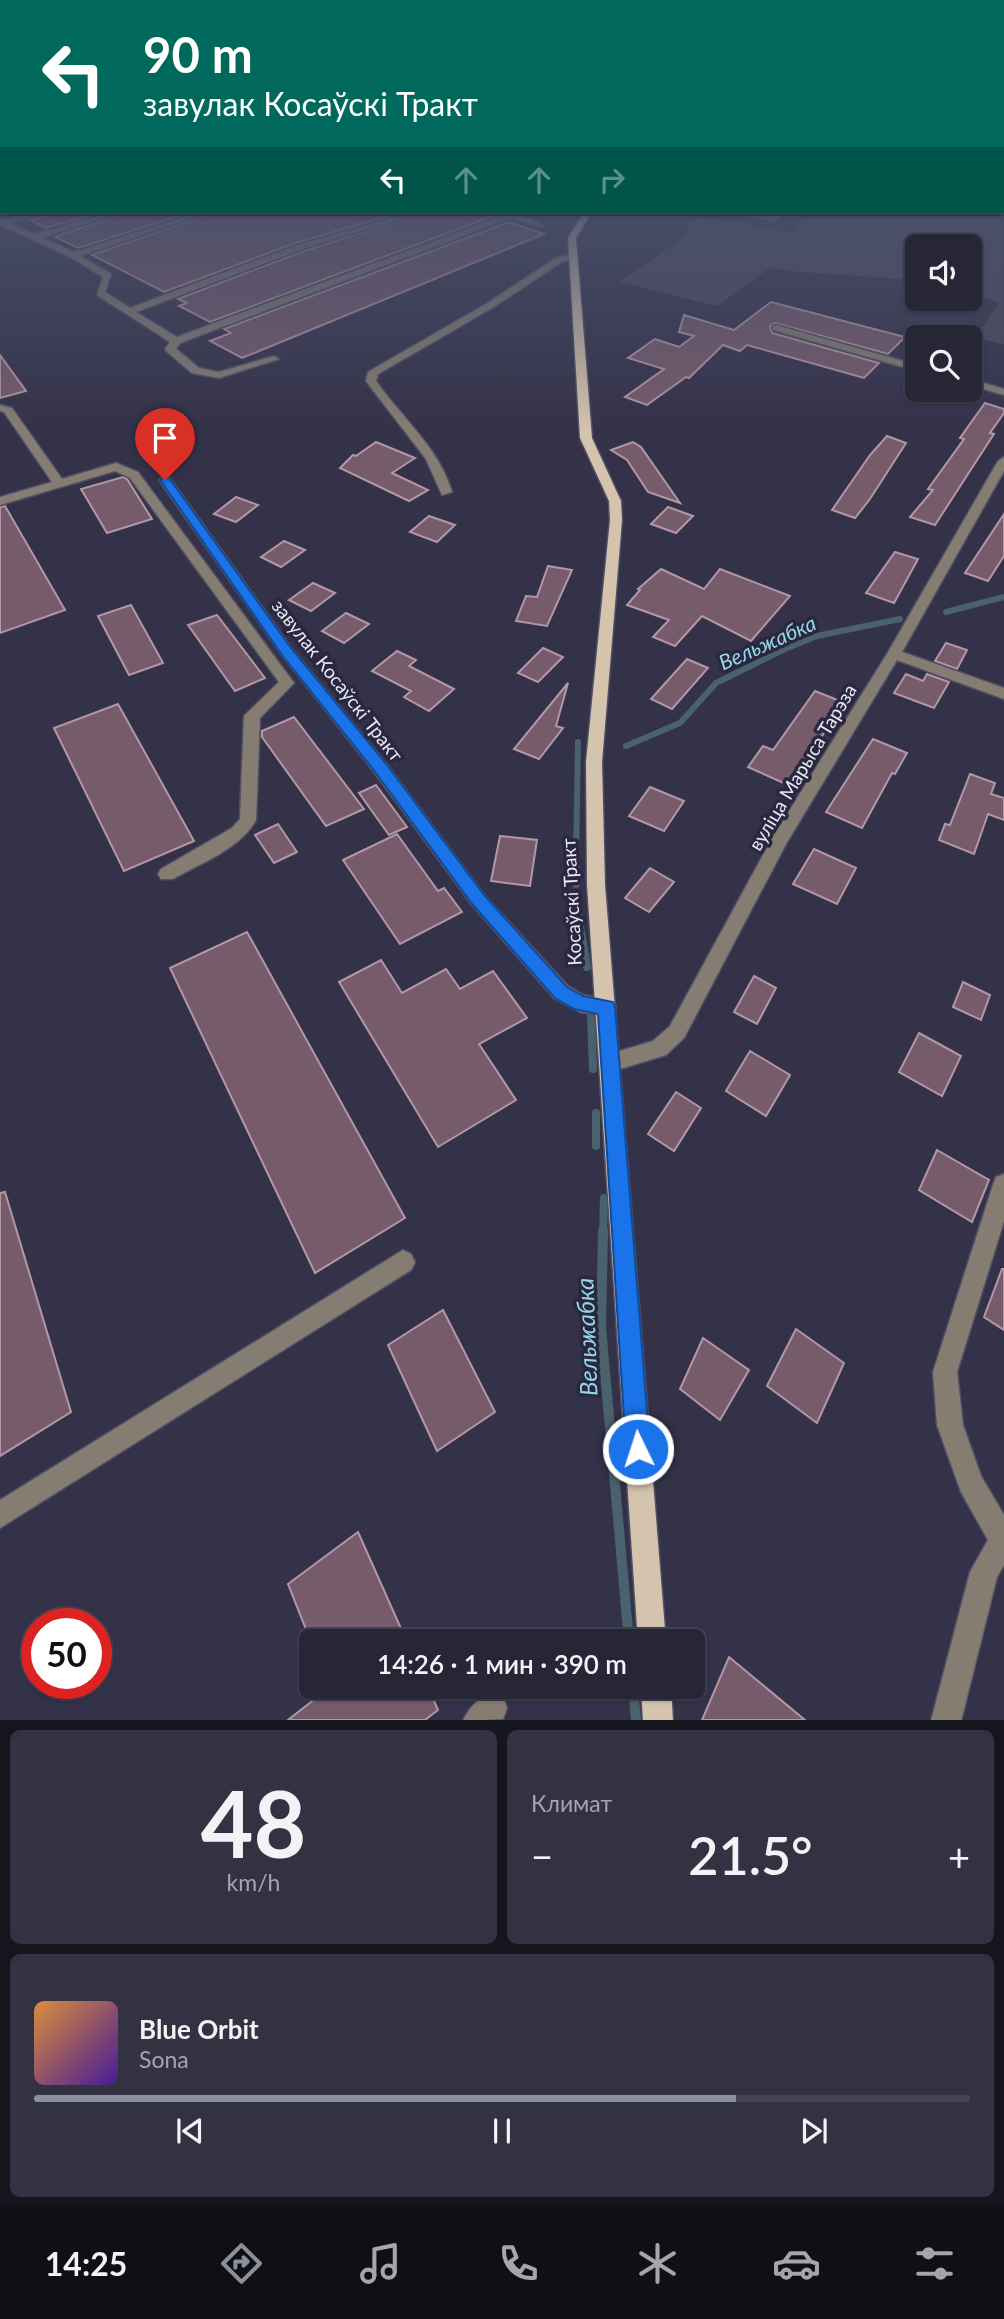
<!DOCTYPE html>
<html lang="ru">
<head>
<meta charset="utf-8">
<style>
	body { margin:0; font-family:Lato,sans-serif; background:#333242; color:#f1f3f6; height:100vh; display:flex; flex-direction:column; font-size:26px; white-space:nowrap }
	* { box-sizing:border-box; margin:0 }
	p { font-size:23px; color:#a4a5ad }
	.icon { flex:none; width:38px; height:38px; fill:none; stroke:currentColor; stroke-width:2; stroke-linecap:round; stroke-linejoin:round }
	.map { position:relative; height:1720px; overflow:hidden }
	.details { display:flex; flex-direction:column; gap:10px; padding:10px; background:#15151e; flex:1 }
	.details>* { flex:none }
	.banner { position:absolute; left:0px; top:0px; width:1004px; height:214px; box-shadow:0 2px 5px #0004,0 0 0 2px #434352; background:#00695c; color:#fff; overflow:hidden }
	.fabs { position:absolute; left:905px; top:234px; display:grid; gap:14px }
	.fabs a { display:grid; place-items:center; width:77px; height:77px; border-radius:10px; background:#272637; box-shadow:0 2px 5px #0004,0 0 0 2px #434352; font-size:35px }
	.speed { position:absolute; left:21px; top:1608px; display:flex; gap:14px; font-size:35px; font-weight:700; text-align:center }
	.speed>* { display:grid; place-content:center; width:91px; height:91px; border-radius:50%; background:#272637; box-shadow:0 2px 5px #0004,0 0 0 2px #434352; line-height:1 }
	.speed .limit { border:10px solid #d22; background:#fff; color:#111 }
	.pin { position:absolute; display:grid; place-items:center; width:60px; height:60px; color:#fff; margin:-72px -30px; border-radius:50% 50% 50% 0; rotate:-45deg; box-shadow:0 0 7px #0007 }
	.pin .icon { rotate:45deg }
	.me { position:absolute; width:77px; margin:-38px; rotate:356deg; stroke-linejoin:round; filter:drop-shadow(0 0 5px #0008) }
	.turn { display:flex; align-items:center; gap:24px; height:147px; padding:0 28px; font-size:32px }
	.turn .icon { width:91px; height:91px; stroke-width:2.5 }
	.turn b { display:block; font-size:49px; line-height:60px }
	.lanes { display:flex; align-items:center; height:66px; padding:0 28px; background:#0003; justify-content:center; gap:35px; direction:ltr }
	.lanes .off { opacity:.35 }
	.big { font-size:52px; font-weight:600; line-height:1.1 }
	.details .card { flex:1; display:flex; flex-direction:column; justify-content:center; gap:10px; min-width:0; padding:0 24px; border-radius:10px; background:#333242 }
	.details .dial { align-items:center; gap:0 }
	.dial b { font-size:91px; line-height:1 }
	.song { display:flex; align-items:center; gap:21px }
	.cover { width:84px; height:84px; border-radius:10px; background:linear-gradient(135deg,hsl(30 70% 55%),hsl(260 70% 35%)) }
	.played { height:7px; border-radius:4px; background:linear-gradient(90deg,#8c9099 75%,#434352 75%) }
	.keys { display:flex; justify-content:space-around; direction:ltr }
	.heat { display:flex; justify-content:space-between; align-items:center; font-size:38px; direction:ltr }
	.details .tiles { flex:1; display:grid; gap:10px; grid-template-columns:1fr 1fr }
	.card:last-child { grid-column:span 2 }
	.trip { position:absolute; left:299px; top:1629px; width:406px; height:70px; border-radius:10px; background:#272637; box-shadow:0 2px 5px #0004,0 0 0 2px #434352; font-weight:600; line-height:70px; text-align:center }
	.tab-bar { display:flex; height:112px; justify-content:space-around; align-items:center; background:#100f16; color:#a4a5ad }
	.tab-bar .icon { width:49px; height:49px }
	.tab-bar .on { color:#8c9099 }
	.tab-bar b { font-size:32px; color:#f1f3f6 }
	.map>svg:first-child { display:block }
</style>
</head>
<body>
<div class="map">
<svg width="1004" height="1721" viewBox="0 0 1004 1721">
	<rect width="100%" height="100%" fill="#343249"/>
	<path fill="#4b4a5c" d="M 1003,199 L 1004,344 L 975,338 L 999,303 L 970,293 L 970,247 L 917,247 L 917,280 L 786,271 L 771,267 L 717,306 L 620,282 L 678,241 L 699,216 L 790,232 L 809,212 L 1003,212 Z"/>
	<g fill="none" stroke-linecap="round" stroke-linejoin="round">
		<g stroke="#4a626d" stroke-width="6">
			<path d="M 946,612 L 1004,597"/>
			<path d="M 626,746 L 680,723 L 716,683 L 785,649 L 817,636 L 900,619"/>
			<path d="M 576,860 L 578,742"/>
		</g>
		<g stroke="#4a626d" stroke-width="8">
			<path d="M 576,884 L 576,858"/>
			<path d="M 576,903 L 587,967"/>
			<path d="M 591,1017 L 593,1069"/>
			<path d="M 596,1113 L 596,1146"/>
			<path d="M 603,1233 L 604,1198"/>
		</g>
		<g stroke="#4a626d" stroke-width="10">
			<path d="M 603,1231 L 601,1327 L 629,1642"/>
			<path d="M 633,1687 L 636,1721"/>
		</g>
	</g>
	<g fill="#765b6a" stroke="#b497a6" stroke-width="2">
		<path d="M 60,212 L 102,212 L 46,228 L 31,220 Z"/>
		<path d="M 126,212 L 192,212 L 78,248 L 55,237 Z"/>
		<path d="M 215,212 L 402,212 L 296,243 L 164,292 L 92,255 Z"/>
		<path d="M 426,212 L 481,212 L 493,216 L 210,322 L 179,306 L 187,303 L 178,299 L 304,251 Z"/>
		<path d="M 509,222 L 544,234 L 242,358 L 210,341 L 231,333 L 224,329 Z"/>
		<path d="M 771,302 L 905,337 L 888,354 L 775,323 L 770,326 L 772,333 L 879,363 L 864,378 L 747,345 L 740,351 L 723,345 L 689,378 L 686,377 L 647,405 L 625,397 L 664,369 L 628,358 L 655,339 L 679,347 L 694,336 L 679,332 L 684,315 L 734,330 Z"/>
		<path d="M 0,355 L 26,391 L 0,398 Z"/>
		<path d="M 985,403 L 1004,409 L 1004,413 L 990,433 L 994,434 L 935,525 L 910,517 L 933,490 L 928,489 L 964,439 L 960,438 Z"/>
		<path d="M 887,436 L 906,443 L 870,499 L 855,518 L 832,510 L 870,455 Z"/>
		<path d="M 376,442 L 415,458 L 392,473 L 428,490 L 409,501 L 340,468 L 353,455 L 356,456 Z"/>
		<path d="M 633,442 L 641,447 L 680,503 L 648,492 L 627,460 L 611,450 Z"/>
		<path d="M 123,477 L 127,479 L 152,519 L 107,533 L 81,489 Z"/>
		<path d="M 236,497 L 258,505 L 236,522 L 214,514 Z"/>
		<path d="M 5,506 L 65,610 L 0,633 L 0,507 Z"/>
		<path d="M 668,507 L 693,516 L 676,533 L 651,524 Z"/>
		<path d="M 1004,514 L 1004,556 L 988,581 L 965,573 Z"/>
		<path d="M 429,516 L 455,525 L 437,542 L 410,532 Z"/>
		<path d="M 284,541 L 305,550 L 281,567 L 261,557 Z"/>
		<path d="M 895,552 L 918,559 L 894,603 L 866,593 Z"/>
		<path d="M 548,566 L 572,570 L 547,626 L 516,621 L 526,596 L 537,597 Z"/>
		<path d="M 661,569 L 704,589 L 720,569 L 790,596 L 751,641 L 702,616 L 675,646 L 653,637 L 669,620 L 627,605 L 640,590 L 638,589 Z"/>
		<path d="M 313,583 L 335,593 L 311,611 L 289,600 Z"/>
		<path d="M 131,605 L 163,663 L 129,675 L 98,616 Z"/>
		<path d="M 346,613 L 369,624 L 344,643 L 322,631 Z"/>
		<path d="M 217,615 L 265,678 L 235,691 L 188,625 Z"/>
		<path d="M 946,643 L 967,650 L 957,669 L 935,661 Z"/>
		<path d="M 543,648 L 563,657 L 538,682 L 518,673 Z"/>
		<path d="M 397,651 L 416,660 L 409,666 L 454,689 L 429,711 L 404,697 L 411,691 L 372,671 Z"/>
		<path d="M 687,659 L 708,668 L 672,709 L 651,699 Z"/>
		<path d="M 906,674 L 923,681 L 927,674 L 949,682 L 934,708 L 894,693 Z"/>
		<path d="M 568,683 L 556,726 L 563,728 L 539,759 L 514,749 Z"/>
		<path d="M 815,691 L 845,703 L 788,785 L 748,767 L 763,746 L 773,750 Z"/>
		<path d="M 118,704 L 194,841 L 124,871 L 54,728 Z"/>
		<path d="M 294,717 L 364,809 L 326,826 L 262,737 L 262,731 Z"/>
		<path d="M 873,739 L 907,753 L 895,774 L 892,773 L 862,828 L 826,812 Z"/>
		<path d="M 970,774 L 995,783 L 991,794 L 1004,798 L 1004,820 L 988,814 L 974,854 L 939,840 L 945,824 L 950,825 Z"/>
		<path d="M 376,785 L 407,827 L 389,835 L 359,793 Z"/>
		<path d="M 650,787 L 684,801 L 664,831 L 629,816 Z"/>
		<path d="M 278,824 L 297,852 L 274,863 L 255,835 Z"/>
		<path d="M 397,834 L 438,891 L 444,888 L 462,912 L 400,944 L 343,860 Z"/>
		<path d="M 500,836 L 537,840 L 530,886 L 491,881 Z"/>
		<path d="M 814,849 L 856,868 L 837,904 L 793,884 Z"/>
		<path d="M 650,868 L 674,882 L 649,912 L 625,898 Z"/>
		<path d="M 247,932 L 405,1218 L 315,1273 L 170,968 Z"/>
		<path d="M 381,960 L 402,993 L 446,969 L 460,989 L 493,971 L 527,1018 L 479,1044 L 516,1100 L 438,1147 L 339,982 Z"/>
		<path d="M 754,976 L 776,988 L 757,1024 L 734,1012 Z"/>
		<path d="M 963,982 L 990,995 L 981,1020 L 953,1007 Z"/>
		<path d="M 919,1033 L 961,1056 L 942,1096 L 899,1072 Z"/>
		<path d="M 750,1051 L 790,1075 L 766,1116 L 726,1091 Z"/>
		<path d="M 676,1092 L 701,1108 L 674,1151 L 648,1134 Z"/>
		<path d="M 937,1150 L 989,1180 L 972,1222 L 919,1190 Z"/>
		<path d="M 5,1192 L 71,1412 L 0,1456 L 0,1193 Z"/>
		<path d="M 1002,1269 L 1004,1269 L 1004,1330 L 984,1317 Z"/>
		<path d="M 443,1310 L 495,1412 L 437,1451 L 388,1345 Z"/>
		<path d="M 796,1329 L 844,1363 L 817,1423 L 767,1386 Z"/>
		<path d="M 703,1338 L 749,1370 L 720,1420 L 680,1389 Z"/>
		<path d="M 358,1532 L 407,1642 L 311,1642 L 288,1584 Z"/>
		<path d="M 729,1657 L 805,1720 L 702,1720 Z"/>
		<path d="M 330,1687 L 428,1687 L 438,1710 L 425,1720 L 288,1720 Z"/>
	</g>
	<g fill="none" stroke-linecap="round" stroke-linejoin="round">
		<g stroke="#514f65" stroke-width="3">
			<g id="minor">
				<path d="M 32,212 L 44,212 L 10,223 L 35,234 L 111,212 L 123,212 L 42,238 L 74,252 L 200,212 L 212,212 L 80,256 L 111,274 L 105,292 L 130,308 L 297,245 L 411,212 L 423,212 L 303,249 L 136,312 L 177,337 L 504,215 L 499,212 L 510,212 L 544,225 L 540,227 L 511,218 L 180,343 L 176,349 L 199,368 L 219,372 L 274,356 L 279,359 L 219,378 L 192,373 L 166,351 L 165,349 L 170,342 L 97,295 L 103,277 L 70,257 L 0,225 L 0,220 Z"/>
				<path d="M 731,212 L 773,216 L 778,212 L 786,212 L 775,221 Z"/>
				<path d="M 574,254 L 578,257 L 577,259 L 562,262 L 492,308 L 378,374 L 376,381 C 402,418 439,448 452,492 L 442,495 L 426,459 L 366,381 L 368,372 L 486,304 L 556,258 Z"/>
				<path d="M 776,325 L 917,365 L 917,371 L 773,330 L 773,326 Z"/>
				<path d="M 970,379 L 1004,389 L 1004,395 L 970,385 Z"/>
				<path d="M 0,405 L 12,408 L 62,479 L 116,463 L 138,472 L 294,683 L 260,718 L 256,820 C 240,849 201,863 173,879 L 161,879 L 158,874 L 161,869 L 232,828 L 240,819 L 244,716 L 279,682 L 130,478 L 115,471 L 0,505 L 0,497 L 52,482 L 4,412 L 0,411 Z"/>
				<path d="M 1004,457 L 1004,471 L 902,652 L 1004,688 L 1004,699 L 897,660 L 786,844 L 684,1038 L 666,1055 L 610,1072 L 603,1070 L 600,1063 L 603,1056 L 653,1041 L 670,1026 L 774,835 L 887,654 L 998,461 Z"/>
				<path d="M 165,476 L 169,477 L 292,649 L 387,765 L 485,896 L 568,986 L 583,995 L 613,1001 L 616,1007 L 613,1013 L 606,1016 L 580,1012 L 554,998 L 473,906 L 375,773 L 282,655 L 159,480 Z"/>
				<path d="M 1004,1174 L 1004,1221 L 957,1372 L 963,1425 L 981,1476 L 1004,1515 L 1004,1565 L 997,1577 L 961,1721 L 931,1721 L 970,1572 L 988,1540 L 961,1492 L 937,1425 L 933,1372 L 993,1185 L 996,1177 Z"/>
				<path d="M 403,1250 L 411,1254 L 415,1262 L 411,1270 L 0,1528 L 0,1500 Z"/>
				<path d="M 492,1693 L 503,1697 L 507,1708 L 503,1719 L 463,1721 C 469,1707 478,1699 492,1693 Z"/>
			</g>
		</g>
		<g stroke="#514f65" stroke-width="3">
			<g id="major">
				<path d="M 584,212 L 592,212 L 576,238 L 592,438 L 621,501 L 622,520 L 602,762 L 605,885 L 666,1642 L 638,1642 L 587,885 L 586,762 L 610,520 L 609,501 L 580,438 L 568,238 Z"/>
				<path d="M 641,1687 L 671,1687 L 673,1721 L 643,1721 Z"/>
			</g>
		</g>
		<use href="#minor" fill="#857d72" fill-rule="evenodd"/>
		<use href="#major" fill="#d4c3ad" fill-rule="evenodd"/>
	</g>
	<linearGradient id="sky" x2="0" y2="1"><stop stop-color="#1d1c28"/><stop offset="0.44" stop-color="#4a4f6a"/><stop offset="1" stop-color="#4a4f6a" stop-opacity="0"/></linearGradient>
	<rect width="1004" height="430" fill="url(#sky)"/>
	<path fill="#1a73e8" stroke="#114b97" stroke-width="2" d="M 165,477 L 169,478 L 291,648 L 387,765 L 485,896 L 567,987 L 583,996 L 613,1002 L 615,1007 L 650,1449 L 647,1457 L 638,1460 L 630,1457 L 626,1449 L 598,1014 L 574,1009 L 555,998 L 473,905 L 376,773 L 282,655 L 160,480 Z"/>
	<g text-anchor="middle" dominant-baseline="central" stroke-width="7" stroke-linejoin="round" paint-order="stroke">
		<g font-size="19" fill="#e8e7f6" stroke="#2a283e">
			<text transform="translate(338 680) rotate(52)">завулак Косаўскі Тракт</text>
			<text transform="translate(802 767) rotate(-59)">вуліца Марыса Тарэза</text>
			<text transform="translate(571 902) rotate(-93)">Косаўскі Тракт</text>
		</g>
		<g font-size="21" font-style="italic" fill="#96d7eb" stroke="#2a283e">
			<text transform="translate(767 642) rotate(-24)">Вельжабка</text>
		</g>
		<g font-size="24" font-style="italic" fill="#96d7eb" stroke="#2a283e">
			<text transform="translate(586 1337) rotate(-92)">Вельжабка</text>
		</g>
	</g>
</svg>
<div class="fabs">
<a><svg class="icon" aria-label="sound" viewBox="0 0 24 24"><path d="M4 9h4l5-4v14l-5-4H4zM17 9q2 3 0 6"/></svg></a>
<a><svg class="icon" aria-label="search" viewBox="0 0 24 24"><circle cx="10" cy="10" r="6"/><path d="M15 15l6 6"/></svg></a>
</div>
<div class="speed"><div class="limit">50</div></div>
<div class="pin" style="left:165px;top:480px;background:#d93025"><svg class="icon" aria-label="arrive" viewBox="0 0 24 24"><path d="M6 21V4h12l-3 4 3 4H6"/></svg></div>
<svg class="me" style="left:638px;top:1449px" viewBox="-20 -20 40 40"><circle r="17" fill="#1a73e8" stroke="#fff" stroke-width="3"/><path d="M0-11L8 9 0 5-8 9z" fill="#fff"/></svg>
<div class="trip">14:26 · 1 мин · 390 m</div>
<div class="banner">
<div class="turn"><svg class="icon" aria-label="left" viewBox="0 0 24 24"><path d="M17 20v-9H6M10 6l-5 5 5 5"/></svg><div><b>90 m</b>завулак Косаўскі Тракт</div></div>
<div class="lanes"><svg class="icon" aria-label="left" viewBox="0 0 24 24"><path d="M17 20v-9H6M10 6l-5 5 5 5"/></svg><svg class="icon off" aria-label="ahead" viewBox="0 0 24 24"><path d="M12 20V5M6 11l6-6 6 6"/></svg><svg class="icon off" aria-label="ahead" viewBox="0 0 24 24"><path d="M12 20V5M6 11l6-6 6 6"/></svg><svg class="icon off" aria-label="right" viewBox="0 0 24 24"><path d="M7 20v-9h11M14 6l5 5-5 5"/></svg></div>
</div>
</div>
<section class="details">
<div class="tiles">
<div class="card dial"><b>48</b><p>km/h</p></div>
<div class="card"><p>Климат</p>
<div class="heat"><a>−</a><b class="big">21.5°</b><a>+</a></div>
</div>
<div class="card">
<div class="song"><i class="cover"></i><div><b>Blue Orbit</b><p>Sona</p></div></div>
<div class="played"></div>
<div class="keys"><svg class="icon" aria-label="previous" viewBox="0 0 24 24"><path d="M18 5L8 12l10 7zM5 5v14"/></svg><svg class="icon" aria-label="pause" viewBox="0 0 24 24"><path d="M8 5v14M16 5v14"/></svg><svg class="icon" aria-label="next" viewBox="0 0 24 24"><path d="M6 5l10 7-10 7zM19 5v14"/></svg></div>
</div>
</div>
</section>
<nav class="tab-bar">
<b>14:25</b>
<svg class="icon on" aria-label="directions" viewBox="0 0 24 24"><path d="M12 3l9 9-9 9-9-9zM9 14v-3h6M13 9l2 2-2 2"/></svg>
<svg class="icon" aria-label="music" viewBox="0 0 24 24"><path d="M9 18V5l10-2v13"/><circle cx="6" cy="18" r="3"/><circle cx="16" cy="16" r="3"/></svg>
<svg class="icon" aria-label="phone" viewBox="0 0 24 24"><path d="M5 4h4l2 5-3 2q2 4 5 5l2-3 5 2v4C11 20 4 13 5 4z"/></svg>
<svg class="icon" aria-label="climate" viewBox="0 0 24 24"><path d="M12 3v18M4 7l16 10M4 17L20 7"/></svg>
<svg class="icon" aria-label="car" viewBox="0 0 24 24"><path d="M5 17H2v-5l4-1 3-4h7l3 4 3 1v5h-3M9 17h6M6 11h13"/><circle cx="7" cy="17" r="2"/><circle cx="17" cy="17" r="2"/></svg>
<svg class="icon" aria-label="filters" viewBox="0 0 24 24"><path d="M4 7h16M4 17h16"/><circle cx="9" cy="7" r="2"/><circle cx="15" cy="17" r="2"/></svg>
</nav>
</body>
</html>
